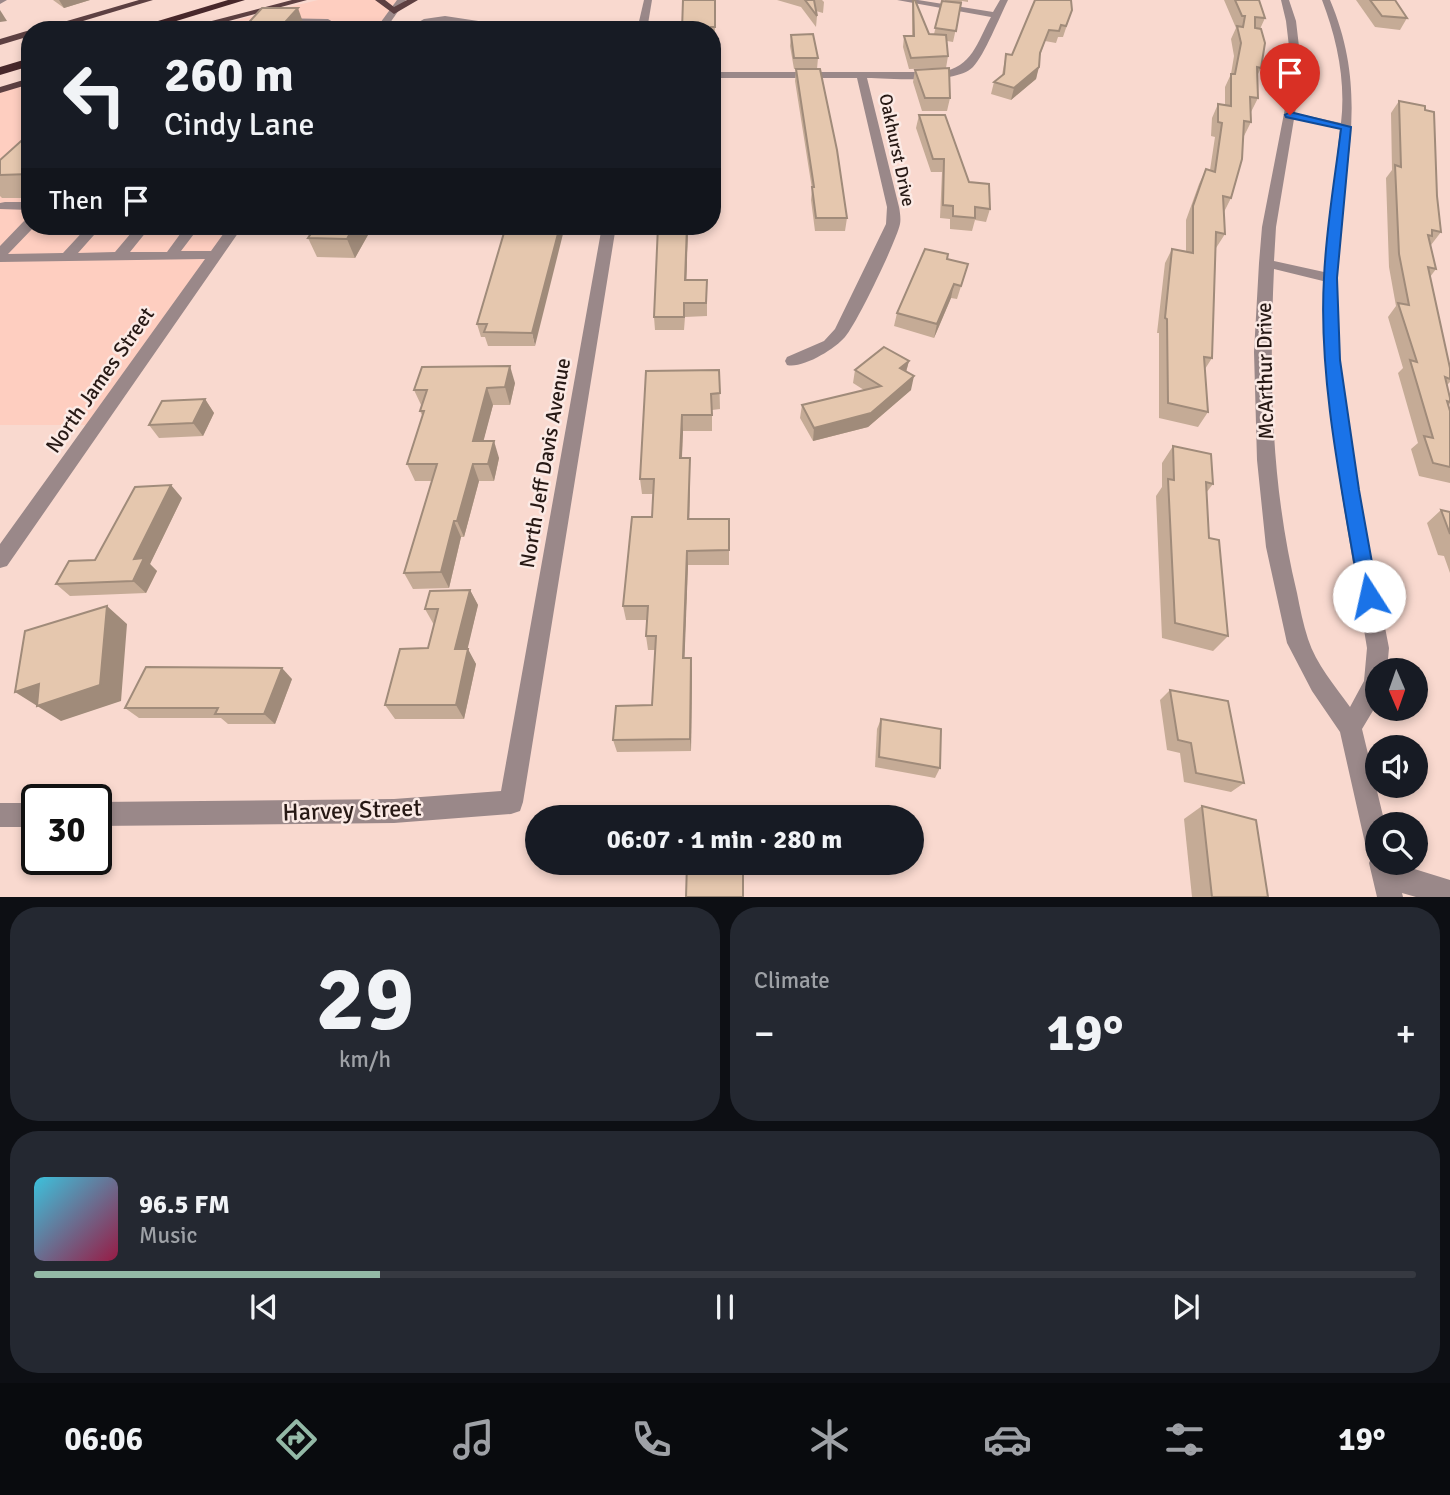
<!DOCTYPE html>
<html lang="en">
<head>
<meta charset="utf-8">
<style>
	body { margin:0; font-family:Signika,sans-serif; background:#242831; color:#f1f3f6; height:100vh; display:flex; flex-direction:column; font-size:26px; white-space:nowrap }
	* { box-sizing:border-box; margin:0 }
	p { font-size:23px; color:#9ea1a6 }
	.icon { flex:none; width:38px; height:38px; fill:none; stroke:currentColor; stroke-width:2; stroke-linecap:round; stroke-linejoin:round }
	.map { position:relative; height:897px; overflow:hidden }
	.drawer { display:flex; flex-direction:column; gap:10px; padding:10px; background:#0d0f14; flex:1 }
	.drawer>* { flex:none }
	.hud { position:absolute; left:21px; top:21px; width:700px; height:214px; border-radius:28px; box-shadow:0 4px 10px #0003; background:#171b24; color:#f1f3f6; overflow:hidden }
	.needle { width:46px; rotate:178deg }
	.tools { position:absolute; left:1365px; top:658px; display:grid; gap:14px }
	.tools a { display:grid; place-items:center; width:63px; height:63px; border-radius:50%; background:#171b24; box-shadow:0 4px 10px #0003; font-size:35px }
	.speed { position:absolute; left:21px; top:784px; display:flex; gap:14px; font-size:35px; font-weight:700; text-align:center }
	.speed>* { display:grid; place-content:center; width:91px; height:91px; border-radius:50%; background:#171b24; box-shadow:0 4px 10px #0003; line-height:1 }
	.speed .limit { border:4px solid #111; border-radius:10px; background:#fff; color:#111 }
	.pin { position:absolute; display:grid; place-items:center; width:60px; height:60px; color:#fff; margin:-72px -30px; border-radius:50% 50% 50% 0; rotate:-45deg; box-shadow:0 0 7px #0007 }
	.pin .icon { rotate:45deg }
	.me { position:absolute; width:77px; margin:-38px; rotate:350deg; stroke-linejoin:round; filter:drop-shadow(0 0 5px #0008) }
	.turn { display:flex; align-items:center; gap:24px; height:147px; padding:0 28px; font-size:32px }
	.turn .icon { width:91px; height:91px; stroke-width:2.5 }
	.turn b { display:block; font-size:49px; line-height:60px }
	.then { display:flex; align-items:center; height:66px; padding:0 28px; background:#0003; gap:14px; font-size:26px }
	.big { font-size:52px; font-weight:700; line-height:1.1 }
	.drawer .widget { flex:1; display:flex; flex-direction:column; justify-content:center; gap:10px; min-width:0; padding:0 24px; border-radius:28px; background:#242831 }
	.drawer .dial { align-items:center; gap:0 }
	.dial b { font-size:91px; line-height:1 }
	.song { display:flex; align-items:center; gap:21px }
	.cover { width:84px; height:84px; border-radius:10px; background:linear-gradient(135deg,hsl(190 70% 55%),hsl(340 70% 35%)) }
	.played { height:7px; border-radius:4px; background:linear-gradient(90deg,#93b9a6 25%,#363941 25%) }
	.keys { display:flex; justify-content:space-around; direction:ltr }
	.heat { display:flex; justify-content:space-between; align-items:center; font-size:38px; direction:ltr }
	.drawer .tiles { flex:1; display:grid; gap:10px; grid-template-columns:1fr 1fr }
	.widget:last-child { grid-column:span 2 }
	.trip { position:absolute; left:525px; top:805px; width:399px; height:70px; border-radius:35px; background:#171b24; box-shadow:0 4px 10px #0003; font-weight:700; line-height:70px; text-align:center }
	.dock { display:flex; height:112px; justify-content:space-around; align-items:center; background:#090b0e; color:#9ea1a6 }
	.dock .icon { width:49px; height:49px }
	.dock .selected { color:#93b9a6 }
	.dock b { font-size:32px; color:#f1f3f6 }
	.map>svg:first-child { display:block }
</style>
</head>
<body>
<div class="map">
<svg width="1450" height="897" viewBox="0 0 1450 897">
	<rect width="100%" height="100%" fill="#f9d9cf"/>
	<g fill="#fecec0">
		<path d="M 318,0 L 402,0 L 380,30 L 197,30 Z"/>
		<path d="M 30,81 L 30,226 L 236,226 L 96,425 L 0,425 L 0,90 Z"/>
	</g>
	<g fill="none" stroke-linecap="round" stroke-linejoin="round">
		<g fill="#9a8889" fill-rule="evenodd">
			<path d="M 0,0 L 7,0 L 0,4 Z"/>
			<path d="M 397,0 L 406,0 L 385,30 L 375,30 Z"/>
			<path d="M 644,0 L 652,0 L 647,30 L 637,30 Z"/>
			<path d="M 897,0 L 918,0 L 993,12 L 1000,0 L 1008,0 C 1000,16 984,56 973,67 C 955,85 892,78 867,78 L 899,207 C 900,212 901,219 900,224 C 896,242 857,323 845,337 C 835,349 802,369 787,365 L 785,361 L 787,357 L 824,341 L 835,329 L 886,224 L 887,207 L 857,78 L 712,78 L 712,72 L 941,72 C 972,67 977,43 991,17 Z"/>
			<path d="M 1281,0 L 1289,0 L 1296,21 L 1302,72 L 1295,113 L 1341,123 C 1346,81 1337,39 1322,0 L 1330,0 C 1373,101 1339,177 1337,279 C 1335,398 1367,531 1389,648 L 1387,670 L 1377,670 L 1377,704 L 1362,729 L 1385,824 L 1377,824 L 1377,863 L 1395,863 L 1450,880 L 1450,897 L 1416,897 L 1402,893 L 1403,897 L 1377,897 L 1369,863 L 1373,854 L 1368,852 L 1365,843 L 1340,732 L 1312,691 L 1287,643 L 1266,547 L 1257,460 L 1254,352 L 1259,263 L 1262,227 L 1292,72 L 1286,21 ZM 1294,119 L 1340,129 L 1324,272 L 1274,261 L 1276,227 ZM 1274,269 L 1323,281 L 1325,360 L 1341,490 L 1367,648 L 1364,681 L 1350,707 C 1335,686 1316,664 1308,639 C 1303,624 1300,608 1297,593 C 1271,486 1269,378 1274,269 Z"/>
			<path d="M 445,16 L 485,22 L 489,30 C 476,30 462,21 445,22 C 430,22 420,30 405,30 L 424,19 Z"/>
			<path d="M 274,18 L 328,19 L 333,22 L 333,30 L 323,30 L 323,24 L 274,23 L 215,30 L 232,24 Z"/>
			<path d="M 5,202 L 30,202 L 30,210 L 0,209 L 0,203 Z"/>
			<path d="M 30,219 L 30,226 L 35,226 L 8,254 L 63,253 L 88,226 L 102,226 L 78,253 L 115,252 L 137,226 L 151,226 L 130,252 L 167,252 L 186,226 L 200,226 L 181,251 L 211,251 L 229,226 L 243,226 L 7,566 L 0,568 L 0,544 L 205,259 L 0,262 L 0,246 L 25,220 Z"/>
			<path d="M 602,226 L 616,226 L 523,802 L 520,811 L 511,814 L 394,823 L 96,826 L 96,802 L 394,799 L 501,791 Z"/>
			<rect x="0" y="803" width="37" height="24"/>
		</g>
		<g fill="#5d4042" fill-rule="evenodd">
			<path d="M 139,0 L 153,0 L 53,30 L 36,30 Z"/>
			<path d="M 292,0 L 307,0 L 195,30 L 177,30 Z"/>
			<path d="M 375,0 L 385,0 L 394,7 L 407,0 L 418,0 L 394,14 Z"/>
			<path d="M 30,30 L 30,36 L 0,45 L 0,39 Z"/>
			<path d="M 30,78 L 30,84 L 0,93 L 0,87 Z"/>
		</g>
		<g fill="#47272a" fill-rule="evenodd">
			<path d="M 228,0 L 245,0 L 147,30 L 128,30 Z"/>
			<path d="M 30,58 L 30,66 L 0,75 L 0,67 Z"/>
		</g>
	</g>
	<g fill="#c5ab96">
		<path d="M 53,0 L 90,0 L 64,8 Z"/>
		<path d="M 715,0 L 715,38 L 712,38 L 712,30 L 682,30 Z"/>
		<path d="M 777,0 L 822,0 L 824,2 L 823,13 L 816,11 L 817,16 L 816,27 L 801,7 Z"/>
		<path d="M 913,0 L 929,34 L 934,34 L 942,1 L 945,1 L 945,0 L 968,0 L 968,2 L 962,1 L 953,42 L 947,41 L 948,56 L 946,68 L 950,98 L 947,111 L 922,111 L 913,82 L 915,70 L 945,68 L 909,69 L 903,47 L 904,36 L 912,36 L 912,11 Z"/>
		<path d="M 1224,0 L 1259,0 L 1265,18 L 1260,29 L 1261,68 L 1257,76 L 1258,98 L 1251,112 L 1251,122 L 1244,136 L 1243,135 L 1231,198 L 1224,212 L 1225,234 L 1216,248 L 1212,358 L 1205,369 L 1208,412 L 1198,427 L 1159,418 L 1159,333 L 1157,333 L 1165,263 L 1172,249 L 1186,251 L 1186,220 L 1199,184 L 1206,169 L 1210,170 L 1215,137 L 1211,136 L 1212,118 L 1218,104 L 1225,105 L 1225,87 L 1231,74 L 1234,56 L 1231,39 L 1236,28 Z"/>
		<path d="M 1356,0 L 1395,0 L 1407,18 L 1400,30 L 1375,27 Z"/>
		<path d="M 1072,10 L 1063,37 L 1058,37 L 1056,43 L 1045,41 L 1040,56 L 1036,79 L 1011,100 L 991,94 L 994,82 L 1002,75 L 1006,54 L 1012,55 Z"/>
		<path d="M 791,35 L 818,58 L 817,69 L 847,218 L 845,231 L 815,231 L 811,200 L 812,189 L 795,81 L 796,69 L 794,69 L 790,46 Z"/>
		<path d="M 712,53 L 714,77 L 717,77 L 717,175 L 712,175 Z"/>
		<path d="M 1399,101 L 1437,196 L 1441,232 L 1431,245 L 1430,245 L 1436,269 L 1430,277 L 1450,368 L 1450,382 L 1447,385 L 1450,398 L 1450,404 L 1448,406 L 1450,411 L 1450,483 L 1419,476 L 1411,449 L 1418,443 L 1398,373 L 1403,368 L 1388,317 L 1396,306 L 1389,267 L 1386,178 L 1392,170 L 1391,113 Z"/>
		<path d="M 919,115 L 990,209 L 986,222 L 975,220 L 972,231 L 950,229 L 950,219 L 940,218 L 942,172 L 931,172 L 916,128 Z"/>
		<path d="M 30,133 L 30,198 L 2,198 L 0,196 L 0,160 Z"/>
		<path d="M 373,226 L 355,258 L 317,257 L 308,238 Z"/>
		<path d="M 506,226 L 535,346 L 488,346 L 485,337 L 481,337 L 477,324 Z"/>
		<path d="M 658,226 L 688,226 L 686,280 L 707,280 L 707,316 L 685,317 L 684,330 L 655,330 L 654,317 Z"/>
		<path d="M 947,259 L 968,264 L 957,299 L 951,298 L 934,338 L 894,326 L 897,313 Z"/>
		<path d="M 909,361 L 906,372 L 911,390 L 868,427 L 813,441 L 800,418 L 802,405 L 864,390 L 853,383 L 855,370 Z"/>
		<path d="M 719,370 L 720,409 L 712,410 L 712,431 L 683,431 L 682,458 L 690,474 L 689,519 L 729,519 L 729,565 L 688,565 L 684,658 L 691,658 L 692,672 L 691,751 L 617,752 L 613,740 L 652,705 L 655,650 L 648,650 L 646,636 L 647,620 L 626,620 L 623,606 L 652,517 L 653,494 L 642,494 L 640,479 L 646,371 Z"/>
		<path d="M 515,383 L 510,405 L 493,405 L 483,441 L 499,458 L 494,481 L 479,481 L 464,537 L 461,537 L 449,588 L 413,589 L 404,573 L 432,481 L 415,481 L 407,464 L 423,417 L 420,411 L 422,407 L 414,390 Z"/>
		<path d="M 205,399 L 214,413 L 203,436 L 159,438 L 149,425 Z"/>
		<path d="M 1173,446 L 1213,484 L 1206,493 L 1209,538 L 1228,636 L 1213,651 L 1162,638 L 1156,496 L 1162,487 L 1162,463 Z"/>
		<path d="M 182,498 L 150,564 L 157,571 L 146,593 L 70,596 L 56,584 L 95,560 Z"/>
		<path d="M 1441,510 L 1450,512 L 1450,573 L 1444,556 L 1438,555 L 1427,523 Z"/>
		<path d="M 470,590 L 478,605 L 467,649 L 476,664 L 464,719 L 395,719 L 385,705 L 428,648 L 434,625 L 425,609 Z"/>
		<path d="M 292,679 L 275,724 L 228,724 L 221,718 L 139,718 L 125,708 Z"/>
		<path d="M 1170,690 L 1244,783 L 1231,792 L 1184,782 L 1180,753 L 1167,750 L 1160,700 Z"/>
		<path d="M 881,719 L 940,768 L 935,778 L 875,767 L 877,729 Z"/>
		<path d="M 1202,806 L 1268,897 L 1192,897 L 1184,819 Z"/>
	</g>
	<g fill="#a08b7a">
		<path d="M 59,0 L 90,0 L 64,8 Z"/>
		<path d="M 298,8 L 305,28 L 304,30 L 278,30 Z"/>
		<path d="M 0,10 L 7,21 L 0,22 Z"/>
		<path d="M 1039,67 L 1036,79 L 1011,100 L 1014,88 Z"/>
		<path d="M 354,226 L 373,226 L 355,258 L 347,239 Z"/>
		<path d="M 560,226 L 565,226 L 535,346 L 532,333 Z"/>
		<path d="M 687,226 L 688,226 L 686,294 L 685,280 Z"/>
		<path d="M 954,284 L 951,298 L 934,338 L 937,324 Z"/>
		<path d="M 909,361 L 905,375 L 900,368 Z"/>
		<path d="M 510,366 L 515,383 L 510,405 L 505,387 Z"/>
		<path d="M 914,376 L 911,390 L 868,427 L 813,441 L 814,428 Z"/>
		<path d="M 487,388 L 493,405 L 479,458 L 473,441 Z"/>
		<path d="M 205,399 L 214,413 L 203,436 L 193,423 Z"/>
		<path d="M 682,415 L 683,431 L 681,474 L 680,458 Z"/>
		<path d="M 494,441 L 499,458 L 494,481 L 488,464 Z"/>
		<path d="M 690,458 L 690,474 L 689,535 L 688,519 Z"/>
		<path d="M 473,464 L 479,481 L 464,537 L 457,521 Z"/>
		<path d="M 171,485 L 182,498 L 150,564 L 157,571 L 146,593 L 133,581 L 134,559 Z"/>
		<path d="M 454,521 L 461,537 L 449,588 L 441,572 Z"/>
		<path d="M 687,551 L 688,565 L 684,672 L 683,658 Z"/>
		<path d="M 470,590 L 478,605 L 464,664 L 455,649 Z"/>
		<path d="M 107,606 L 127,624 L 121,701 L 61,721 L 15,692 L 39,684 Z"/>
		<path d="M 468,649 L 476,664 L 464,719 L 456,705 Z"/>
		<path d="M 691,658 L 692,672 L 691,751 L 690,739 Z"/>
		<path d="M 282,668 L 292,679 L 275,724 L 264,714 Z"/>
	</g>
	<g fill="#e5c7ae" stroke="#a08b7a" stroke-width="2">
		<path d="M 683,0 L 715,0 L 715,27 L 711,27 L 711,30 L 682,30 Z"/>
		<path d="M 805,0 L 814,0 L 817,16 Z"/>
		<path d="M 913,0 L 915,0 L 929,34 L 946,35 L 948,56 L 911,58 L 904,36 L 914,36 Z"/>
		<path d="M 1035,0 L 1071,0 L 1072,10 L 1066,26 L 1061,25 L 1059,31 L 1049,30 L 1040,53 L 1039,67 L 1014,88 L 994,82 L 1004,74 L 1006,54 L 1012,55 Z"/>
		<path d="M 1235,0 L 1259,0 L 1265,18 L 1255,17 L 1255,28 L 1261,29 L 1265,43 L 1261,68 L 1257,67 L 1258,98 L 1250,97 L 1251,122 L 1244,121 L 1242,159 L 1231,198 L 1223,196 L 1225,234 L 1216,232 L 1212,358 L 1204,357 L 1208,412 L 1168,403 L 1167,319 L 1165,318 L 1172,249 L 1193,253 L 1193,206 L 1206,169 L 1215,172 L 1222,123 L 1218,122 L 1218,104 L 1231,106 L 1231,74 L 1235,74 L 1241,43 L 1237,26 L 1243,27 L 1245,16 L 1242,16 Z"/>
		<path d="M 1370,0 L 1395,0 L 1407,18 L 1382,16 Z"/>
		<path d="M 942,1 L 961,3 L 956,31 L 935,28 Z"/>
		<path d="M 262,8 L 298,8 L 278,30 L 242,30 Z"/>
		<path d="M 813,34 L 818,58 L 794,58 L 791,35 Z"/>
		<path d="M 712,68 L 714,77 L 717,77 L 717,162 L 712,162 Z"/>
		<path d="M 949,68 L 950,98 L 925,98 L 915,70 Z"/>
		<path d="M 796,69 L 820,69 L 837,150 L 847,218 L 816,218 L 812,187 L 814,187 Z"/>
		<path d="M 1399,101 L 1425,106 L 1425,110 L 1434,112 L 1437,196 L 1441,232 L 1432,230 L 1432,236 L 1428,235 L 1436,269 L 1428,267 L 1450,368 L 1450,379 L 1445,377 L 1450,398 L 1450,402 L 1447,401 L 1450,411 L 1450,467 L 1433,463 L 1424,436 L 1433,438 L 1410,360 L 1417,362 L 1398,303 L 1409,305 L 1399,254 L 1395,165 L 1401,167 Z"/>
		<path d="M 919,115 L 945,115 L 969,182 L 989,184 L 990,209 L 975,207 L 975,218 L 953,216 L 953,206 L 943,205 L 944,159 L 933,159 Z"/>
		<path d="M 30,133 L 30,174 L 0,175 L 0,160 Z"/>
		<path d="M 316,226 L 354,226 L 347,239 L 308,238 Z"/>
		<path d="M 506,226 L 560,226 L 532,333 L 484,332 L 487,324 L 477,324 Z"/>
		<path d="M 658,226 L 687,226 L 685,280 L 707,280 L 706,303 L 684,303 L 684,317 L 654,317 Z"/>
		<path d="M 925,249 L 948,254 L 947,259 L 968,264 L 961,286 L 954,284 L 937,324 L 897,313 Z"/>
		<path d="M 884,347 L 909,361 L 900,368 L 914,376 L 871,413 L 814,428 L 802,405 L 881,386 L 855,370 Z"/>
		<path d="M 510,366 L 505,387 L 487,388 L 473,441 L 494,441 L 488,464 L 473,464 L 457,521 L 454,521 L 441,572 L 404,573 L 437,464 L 407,464 L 424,411 L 420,411 L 427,390 L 414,390 L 422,367 Z"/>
		<path d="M 719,370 L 720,393 L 711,394 L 712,415 L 682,415 L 680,458 L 690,458 L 688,519 L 729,519 L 729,550 L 687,551 L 683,658 L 691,658 L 690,739 L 613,740 L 616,706 L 652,705 L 656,636 L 646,636 L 648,606 L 623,606 L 632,517 L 652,517 L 654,479 L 640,479 L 646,371 Z"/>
		<path d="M 205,399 L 193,423 L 149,425 L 162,401 Z"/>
		<path d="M 1173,446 L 1211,454 L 1213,484 L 1206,482 L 1209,538 L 1219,540 L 1228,636 L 1175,623 L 1168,479 L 1174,480 Z"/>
		<path d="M 171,485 L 134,559 L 144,558 L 133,581 L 56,584 L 69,561 L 95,560 L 135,487 Z"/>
		<path d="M 1441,510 L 1450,512 L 1450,534 Z"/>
		<path d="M 470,590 L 455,649 L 468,649 L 456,705 L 385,705 L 400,649 L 428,648 L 438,609 L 425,609 L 430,591 Z"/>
		<path d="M 107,606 L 100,685 L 37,706 L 39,684 L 15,692 L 25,631 Z"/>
		<path d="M 146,667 L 282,668 L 264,714 L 215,714 L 218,708 L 125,708 Z"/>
		<path d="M 1170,690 L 1228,701 L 1244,783 L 1196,773 L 1191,743 L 1178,740 Z"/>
		<path d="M 881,719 L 941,729 L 940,768 L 879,757 Z"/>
		<path d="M 1202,806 L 1256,820 L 1268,897 L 1212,897 Z"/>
		<path d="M 687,863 L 743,863 L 743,897 L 686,897 Z"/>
	</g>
	<path fill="#1a73e8" stroke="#114b97" stroke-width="2" d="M 1290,112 L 1351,127 L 1337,278 L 1340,360 L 1359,490 L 1378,596 L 1376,601 L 1369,604 L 1362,601 L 1360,596 C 1343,495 1318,380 1324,278 C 1326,228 1335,178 1341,129 L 1286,117 L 1285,115 Z"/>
	<g text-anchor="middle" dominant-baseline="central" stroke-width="5" stroke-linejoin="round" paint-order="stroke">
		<g font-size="18" fill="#271915" stroke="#fbeae5">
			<text transform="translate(897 150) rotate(78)">Oakhurst Drive</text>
		</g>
		<g font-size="21" fill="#271915" stroke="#fbeae5">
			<text transform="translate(1265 371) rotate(-91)">McArthur Drive</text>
			<text transform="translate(100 380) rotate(-55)">North James Street</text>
			<text transform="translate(545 463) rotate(-80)">North Jeff Davis Avenue</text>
		</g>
		<g font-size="24" fill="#271915" stroke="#fbeae5">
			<text transform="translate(352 810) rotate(-2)">Harvey Street</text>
		</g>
	</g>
</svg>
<div class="tools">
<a><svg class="needle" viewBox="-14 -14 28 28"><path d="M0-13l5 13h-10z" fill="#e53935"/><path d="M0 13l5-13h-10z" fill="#9ea1a6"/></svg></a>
<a><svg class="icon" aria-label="sound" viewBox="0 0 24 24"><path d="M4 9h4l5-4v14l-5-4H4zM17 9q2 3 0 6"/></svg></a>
<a><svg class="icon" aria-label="search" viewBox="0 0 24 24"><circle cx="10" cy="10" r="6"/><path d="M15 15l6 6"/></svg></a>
</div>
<div class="speed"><div class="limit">30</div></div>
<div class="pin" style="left:1290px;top:115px;background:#d93025"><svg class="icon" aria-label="arrive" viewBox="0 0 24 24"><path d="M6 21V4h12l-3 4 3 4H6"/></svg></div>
<svg class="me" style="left:1369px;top:596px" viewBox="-20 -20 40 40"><circle r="19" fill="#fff"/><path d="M0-13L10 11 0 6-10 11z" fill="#1a73e8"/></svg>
<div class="trip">06:07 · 1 min · 280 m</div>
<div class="hud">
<div class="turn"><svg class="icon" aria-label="left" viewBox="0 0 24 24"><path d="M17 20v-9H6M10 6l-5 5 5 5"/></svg><div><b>260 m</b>Cindy Lane</div></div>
<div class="then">Then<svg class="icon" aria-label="arrive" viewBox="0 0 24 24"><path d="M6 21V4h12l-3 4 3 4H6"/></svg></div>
</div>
</div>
<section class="drawer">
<div class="tiles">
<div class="widget dial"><b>29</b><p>km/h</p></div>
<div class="widget"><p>Climate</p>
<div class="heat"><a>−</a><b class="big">19°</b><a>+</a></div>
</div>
<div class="widget">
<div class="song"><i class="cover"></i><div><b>96.5 FM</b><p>Music</p></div></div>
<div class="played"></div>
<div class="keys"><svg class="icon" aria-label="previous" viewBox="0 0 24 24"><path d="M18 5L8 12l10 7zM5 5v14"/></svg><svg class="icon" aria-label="pause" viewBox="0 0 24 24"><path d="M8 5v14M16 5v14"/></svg><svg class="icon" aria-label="next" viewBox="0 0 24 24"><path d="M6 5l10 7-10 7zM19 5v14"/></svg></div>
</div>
</div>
</section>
<nav class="dock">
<b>06:06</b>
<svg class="icon selected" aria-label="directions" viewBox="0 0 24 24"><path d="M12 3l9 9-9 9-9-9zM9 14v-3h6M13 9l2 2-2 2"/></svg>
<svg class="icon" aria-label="music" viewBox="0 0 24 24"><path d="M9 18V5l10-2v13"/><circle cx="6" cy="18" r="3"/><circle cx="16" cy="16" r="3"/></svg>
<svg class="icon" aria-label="phone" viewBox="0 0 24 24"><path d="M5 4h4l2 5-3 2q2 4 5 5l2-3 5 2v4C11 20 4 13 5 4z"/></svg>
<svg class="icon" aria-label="climate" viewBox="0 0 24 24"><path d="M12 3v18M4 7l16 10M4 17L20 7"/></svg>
<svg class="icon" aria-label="car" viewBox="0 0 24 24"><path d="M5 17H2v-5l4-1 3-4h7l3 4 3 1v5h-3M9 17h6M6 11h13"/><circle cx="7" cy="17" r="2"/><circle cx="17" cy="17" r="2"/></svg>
<svg class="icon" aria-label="filters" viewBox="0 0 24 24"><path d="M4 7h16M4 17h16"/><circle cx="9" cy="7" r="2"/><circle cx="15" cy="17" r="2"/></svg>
<b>19°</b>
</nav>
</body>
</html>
